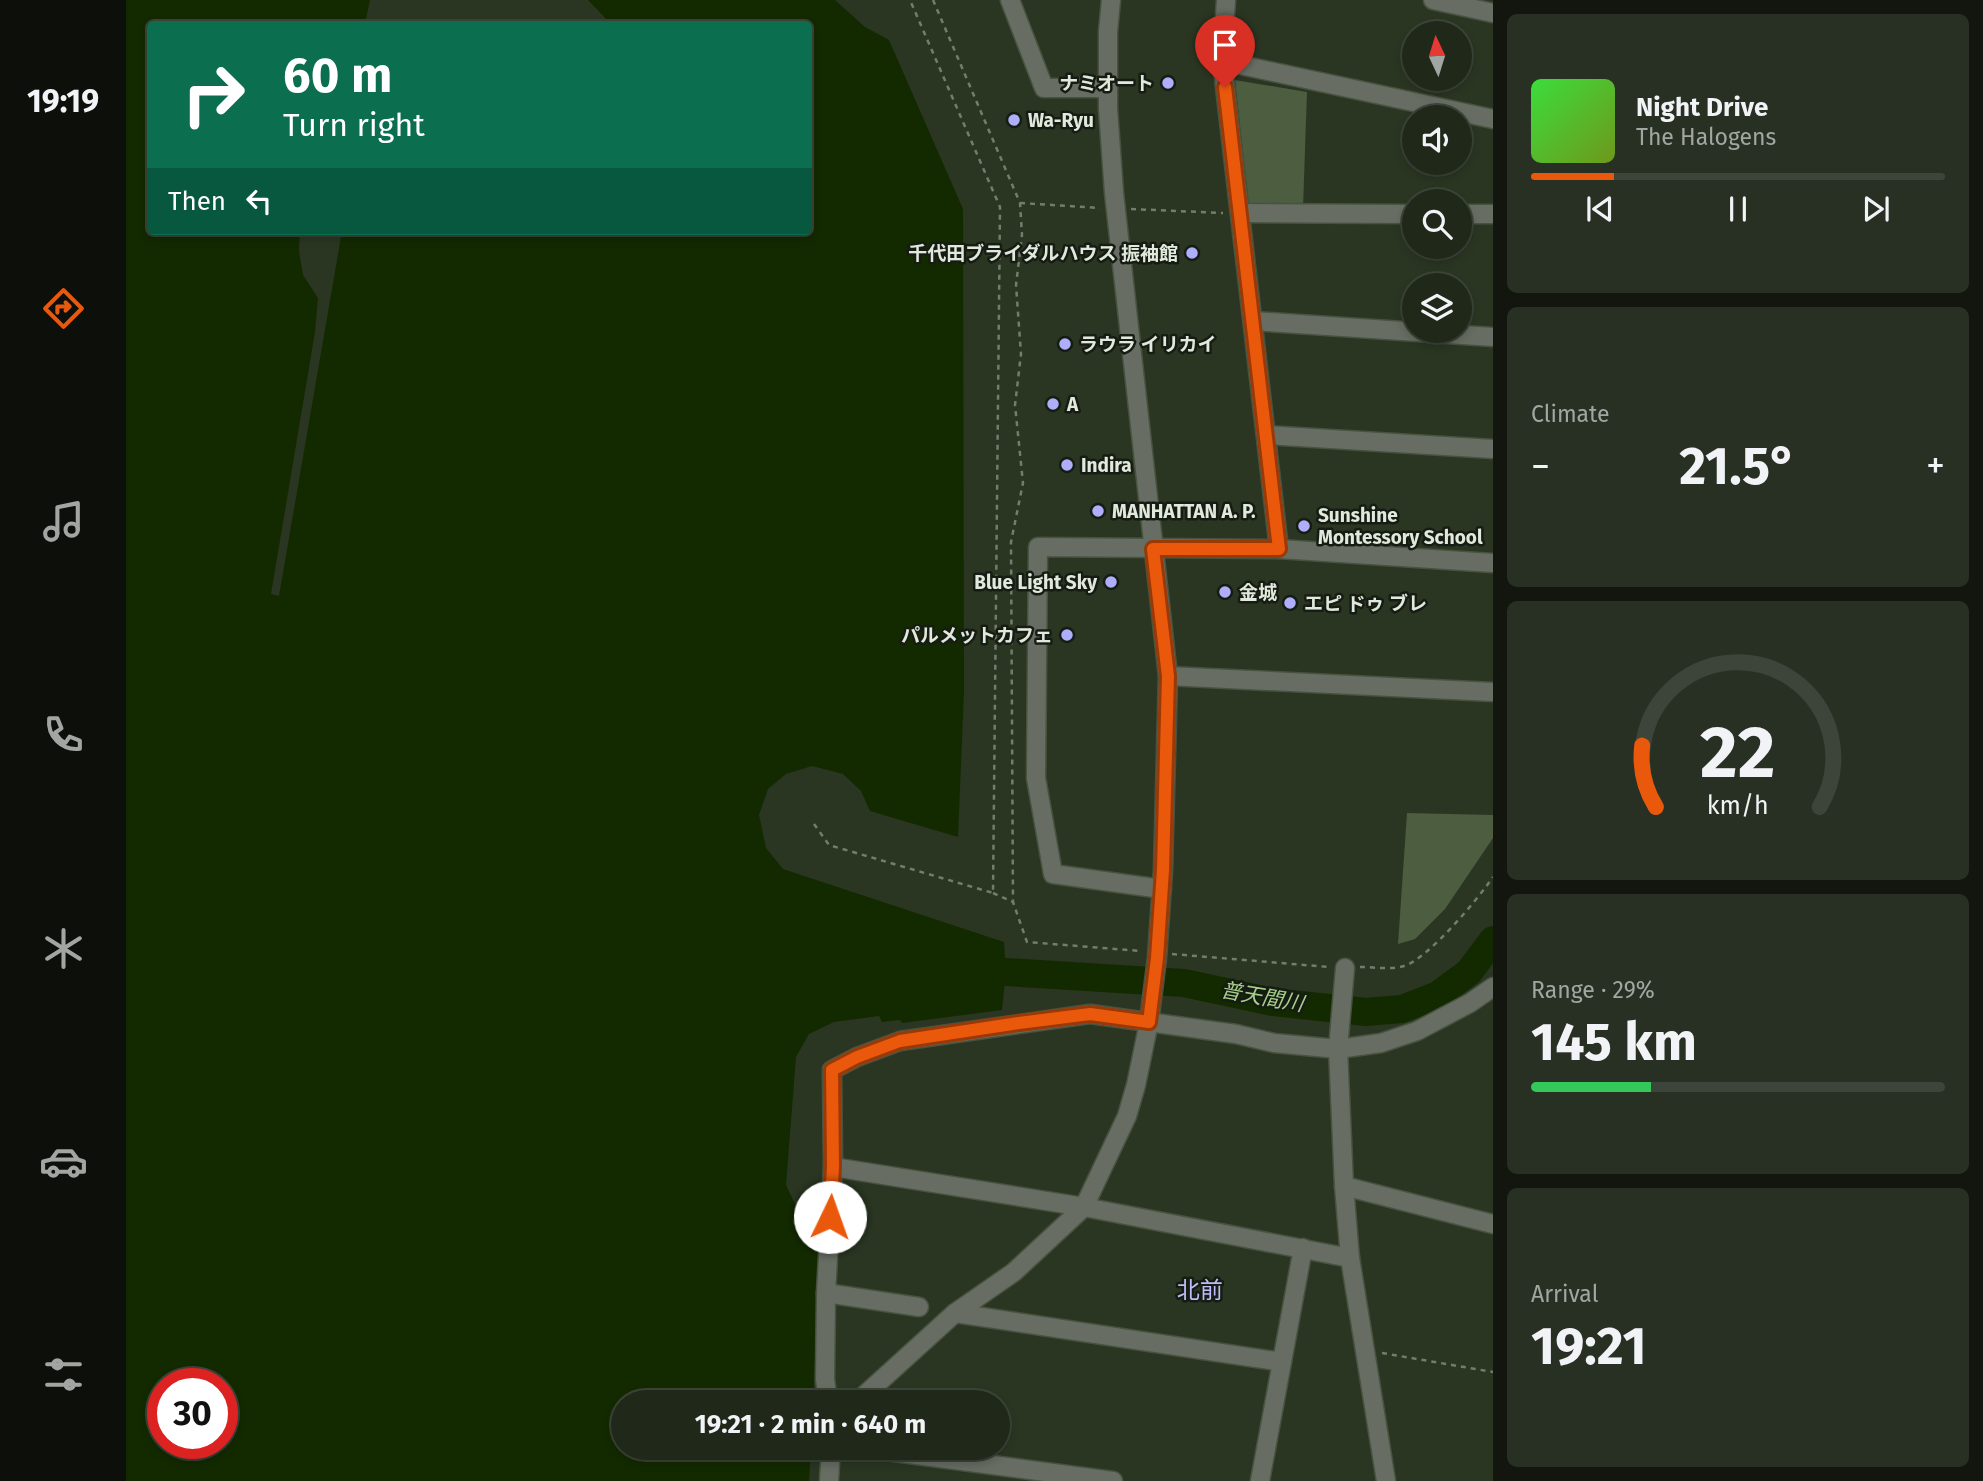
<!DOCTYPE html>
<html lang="en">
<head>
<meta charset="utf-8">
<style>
	body { margin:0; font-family:"Fira Sans","Noto Sans JP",sans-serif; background:#283023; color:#f1f3f6; height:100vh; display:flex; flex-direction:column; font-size:26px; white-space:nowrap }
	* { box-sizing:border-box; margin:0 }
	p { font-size:23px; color:#a2a6a2 }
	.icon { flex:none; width:38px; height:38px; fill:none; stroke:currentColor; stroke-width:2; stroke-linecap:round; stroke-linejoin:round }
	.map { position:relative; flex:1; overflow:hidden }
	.drawer { display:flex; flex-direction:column; gap:14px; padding:14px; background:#12160e; width:490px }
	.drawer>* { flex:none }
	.guide { position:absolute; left:21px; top:21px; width:665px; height:214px; border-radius:7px; box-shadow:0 4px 10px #0003,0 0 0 2px #3d4439; background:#0b6e4f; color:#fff; overflow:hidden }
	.needle { width:46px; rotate:356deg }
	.buttons { position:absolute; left:1276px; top:21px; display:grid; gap:14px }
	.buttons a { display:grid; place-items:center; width:70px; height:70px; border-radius:50%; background:#20281a; box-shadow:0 4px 10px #0003,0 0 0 2px #3d4439; font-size:35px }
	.speed { position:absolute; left:21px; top:1368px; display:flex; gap:14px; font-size:35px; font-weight:700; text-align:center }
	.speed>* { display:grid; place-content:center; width:91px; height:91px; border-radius:50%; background:#20281a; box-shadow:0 4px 10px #0003,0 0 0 2px #3d4439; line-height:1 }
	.speed .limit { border:10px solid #d22; background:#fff; color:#111 }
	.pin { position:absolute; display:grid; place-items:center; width:60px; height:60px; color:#fff; margin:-72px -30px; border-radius:50% 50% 50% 0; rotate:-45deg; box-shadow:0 0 7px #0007 }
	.pin .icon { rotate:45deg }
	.me { position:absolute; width:77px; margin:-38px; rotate:3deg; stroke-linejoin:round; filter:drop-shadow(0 0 5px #0008) }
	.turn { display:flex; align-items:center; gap:24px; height:147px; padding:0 21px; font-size:32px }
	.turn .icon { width:91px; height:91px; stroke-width:2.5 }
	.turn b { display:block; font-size:49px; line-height:60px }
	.then { display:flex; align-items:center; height:66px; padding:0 21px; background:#0003; gap:14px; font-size:26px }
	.big { font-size:52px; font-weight:700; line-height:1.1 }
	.drawer .widget { flex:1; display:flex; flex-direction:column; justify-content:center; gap:10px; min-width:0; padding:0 24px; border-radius:10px; background:#283023 }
	.drawer .dial { align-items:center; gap:0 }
	.dial svg { height:182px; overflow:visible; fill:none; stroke:#3d4439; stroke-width:7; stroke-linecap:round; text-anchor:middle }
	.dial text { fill:#f1f3f6; stroke:none }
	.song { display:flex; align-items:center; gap:21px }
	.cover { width:84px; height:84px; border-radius:10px; background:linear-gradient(135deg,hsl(120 70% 55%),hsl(80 70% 35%)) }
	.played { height:7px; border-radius:4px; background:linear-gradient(90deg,#ea580c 20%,#3d4439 20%) }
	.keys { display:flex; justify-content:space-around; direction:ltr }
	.heat { display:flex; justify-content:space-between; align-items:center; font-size:38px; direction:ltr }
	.charge { height:10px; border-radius:5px; background:linear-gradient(90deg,#34c759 29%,#3d4439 0) }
	.trip { position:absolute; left:485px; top:1390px; width:399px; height:70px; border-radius:35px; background:#20281a; box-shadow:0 4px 10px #0003,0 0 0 2px #3d4439; font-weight:700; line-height:70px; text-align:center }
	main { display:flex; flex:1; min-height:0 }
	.tabs { display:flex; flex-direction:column; width:126px; justify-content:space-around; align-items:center; background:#0d100a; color:#a2a6a2 }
	.tabs .icon { width:49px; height:49px }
	.tabs .on { color:#ea580c }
	.tabs b { font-size:32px; color:#f1f3f6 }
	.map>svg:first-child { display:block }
</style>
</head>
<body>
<main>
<nav class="tabs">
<b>19:19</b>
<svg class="icon on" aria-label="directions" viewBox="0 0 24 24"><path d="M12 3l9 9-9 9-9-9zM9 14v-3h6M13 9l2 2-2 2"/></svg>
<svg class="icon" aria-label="music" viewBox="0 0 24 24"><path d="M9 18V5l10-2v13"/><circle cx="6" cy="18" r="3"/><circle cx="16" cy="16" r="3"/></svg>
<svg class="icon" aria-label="phone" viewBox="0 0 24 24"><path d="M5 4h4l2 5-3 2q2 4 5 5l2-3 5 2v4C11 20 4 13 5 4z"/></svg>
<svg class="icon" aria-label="climate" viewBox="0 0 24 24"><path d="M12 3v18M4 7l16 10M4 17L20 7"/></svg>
<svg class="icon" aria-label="car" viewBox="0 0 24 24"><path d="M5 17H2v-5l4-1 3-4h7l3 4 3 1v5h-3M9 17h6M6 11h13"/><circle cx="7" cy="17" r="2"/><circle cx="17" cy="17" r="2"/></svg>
<svg class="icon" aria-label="filters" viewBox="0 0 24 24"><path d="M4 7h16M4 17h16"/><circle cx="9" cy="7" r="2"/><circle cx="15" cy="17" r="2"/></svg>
</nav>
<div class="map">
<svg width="1367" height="1481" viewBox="0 0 1367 1481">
	<rect width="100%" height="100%" fill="#2a3622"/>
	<g fill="#4c5d40">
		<path d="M 1109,80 L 1181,92 L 1177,208 L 1123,207 Z"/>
		<path d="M 1281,813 L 1367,815 L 1367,838 L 1319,909 L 1289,939 L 1272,944 Z"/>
	</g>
	<path fill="#132a00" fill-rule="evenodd" d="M 0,0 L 244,0 L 239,24 L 24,24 L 24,231 L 174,231 L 173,251 L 177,275 L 192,298 L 189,332 L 145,594 L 153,596 L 216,231 L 682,231 L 682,24 L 485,24 L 462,0 L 709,0 L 739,27 L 763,40 L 837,209 L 838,693 L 832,837 L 744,811 L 735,791 L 717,774 L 686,766 L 660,774 L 642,789 L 633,815 L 640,848 L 657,869 L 878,942 L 880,972 L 876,1010 L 776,1023 L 774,1020 L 756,1022 L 753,1016 L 708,1022 L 683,1034 L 670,1057 L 660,1185 L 673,1213 L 696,1217 L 687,1402 L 497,1402 L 497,1447 L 685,1447 L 683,1481 L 0,1481 ZM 37,1384 L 96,1384 L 96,1444 L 37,1444 Z"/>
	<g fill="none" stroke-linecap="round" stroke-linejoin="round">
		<path stroke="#132a00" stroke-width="28" d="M 880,972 L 1058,983 L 1147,1002 L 1240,1012 L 1276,1009 L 1312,995 L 1343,972 L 1367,940"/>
		<g stroke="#475340" stroke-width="21">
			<g id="minor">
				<path d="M 884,0 L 918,88 L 982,88"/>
				<path d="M 1100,0 L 1096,61 L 1153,549"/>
				<path d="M 1307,0 L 1367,13"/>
				<path d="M 1096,61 L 1367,119"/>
				<path d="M 1114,213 L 1288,214"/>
				<path d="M 1334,214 L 1367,214"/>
				<path d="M 1127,321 L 1367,337"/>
				<path d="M 1140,435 L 1367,449"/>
				<path d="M 1036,889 L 927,874 L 910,778 L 912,547 L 1153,549 L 1367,563"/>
				<path d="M 1219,968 L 1212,1049 L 1218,1186 L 1224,1258 L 1260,1481"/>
				<path d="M 707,1167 L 958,1207 L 1224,1258"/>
				<path d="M 1218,1186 L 1367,1224"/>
				<path d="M 700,1293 L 793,1307"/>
				<path d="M 829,1313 L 1156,1362"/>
				<path d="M 702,1402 L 699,1379 L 700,1293 L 707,1167 L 706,1070 L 731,1057 L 774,1041 L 964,1014 L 1110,1034 L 1148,1043 L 1212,1049 L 1255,1043 L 1291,1031 L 1344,1003 L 1367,987"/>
				<path d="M 730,1447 L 987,1481"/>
				<path d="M 703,1481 L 705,1447"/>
				<path d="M 1134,1481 L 1177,1248"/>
			</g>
		</g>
		<g stroke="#475340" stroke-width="21">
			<g id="tertiary">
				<path d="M 1042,676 L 1367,692"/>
				<path d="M 731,1402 L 829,1313 L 888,1272 L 958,1207 L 1001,1116 L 1010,1085 L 1023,1022 L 1031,958 L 1037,870 L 1042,676 L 988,193 L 982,109 L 982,32 L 985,0"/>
			</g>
		</g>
		<g stroke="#737d6c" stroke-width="2.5" stroke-dasharray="5 5" stroke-linecap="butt">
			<path d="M 807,0 L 894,203 L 896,235 L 890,285 L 895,354 L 889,405 L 897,483 L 885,542 L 887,902"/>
			<path d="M 894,203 L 974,208"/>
			<path d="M 1005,209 L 1097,213"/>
			<path d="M 688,824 L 703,845 L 867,893 L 874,207 L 784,0"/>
			<path d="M 867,893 L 887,902 L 901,942 L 1015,951"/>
			<path d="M 1046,954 L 1203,967"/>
			<path d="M 1234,967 C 1248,967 1266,970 1278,966 C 1302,959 1352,899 1367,877"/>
			<path d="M 1256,1353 L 1367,1372"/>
		</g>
		<use href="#minor" stroke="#676d63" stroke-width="18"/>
		<use href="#tertiary" stroke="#676d63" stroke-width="18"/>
	</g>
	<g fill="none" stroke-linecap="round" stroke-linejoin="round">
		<g stroke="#983908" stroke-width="18">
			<path id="route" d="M 704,1217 L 707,1167 L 706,1070 L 731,1057 L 774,1041 L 893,1023 L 964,1014 L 1023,1022 L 1031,958 L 1037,870 L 1042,676 L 1027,549 L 1153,549 L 1099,87"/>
		</g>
		<use href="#route" stroke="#ea580c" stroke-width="12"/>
	</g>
	<g fill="#aeaefb" stroke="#161c13" stroke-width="2.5">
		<circle cx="1042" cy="83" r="7"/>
		<circle cx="888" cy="120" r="7"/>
		<circle cx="1066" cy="253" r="7"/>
		<circle cx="939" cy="344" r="7"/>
		<circle cx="927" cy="404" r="7"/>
		<circle cx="941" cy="465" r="7"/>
		<circle cx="972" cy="511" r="7"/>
		<circle cx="1178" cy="526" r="7"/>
		<circle cx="985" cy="582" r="7"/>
		<circle cx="1099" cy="592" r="7"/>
		<circle cx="1164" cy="603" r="7"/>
		<circle cx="941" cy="635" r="7"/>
	</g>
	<g text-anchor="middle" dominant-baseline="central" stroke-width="5" stroke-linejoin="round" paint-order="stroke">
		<g font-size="19" font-weight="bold" fill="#e1e9dc" stroke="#161c13" text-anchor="start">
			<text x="1028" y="83" text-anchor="end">ナミオート</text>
			<text x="902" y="120">Wa-Ryu</text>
			<text x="1052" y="253" text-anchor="end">千代田ブライダルハウス 振袖館</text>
			<text x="953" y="344">ラウラ イリカイ</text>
			<text x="941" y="404">A</text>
			<text x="955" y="465">Indira</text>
			<text x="986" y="511">MANHATTAN A. P.</text>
			<text x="1192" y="515">Sunshine<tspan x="1192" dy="22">Montessory School</tspan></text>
			<text x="971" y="582" text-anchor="end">Blue Light Sky</text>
			<text x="1113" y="592">金城</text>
			<text x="1178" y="603">エピ ドゥ ブレ</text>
			<text x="927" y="635" text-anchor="end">パルメットカフェ</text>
		</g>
		<g font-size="21" font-style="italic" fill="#a6d089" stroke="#161c13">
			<text transform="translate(1136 997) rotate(10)">普天間川</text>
		</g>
		<g font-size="23" fill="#bcbdf6" stroke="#161c13">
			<text x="1074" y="1290">北前</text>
		</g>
	</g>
</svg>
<div class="buttons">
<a><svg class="needle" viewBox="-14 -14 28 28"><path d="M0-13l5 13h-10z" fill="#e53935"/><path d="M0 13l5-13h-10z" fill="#a2a6a2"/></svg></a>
<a><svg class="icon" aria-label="sound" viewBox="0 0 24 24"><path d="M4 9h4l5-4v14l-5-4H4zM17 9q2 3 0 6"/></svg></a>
<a><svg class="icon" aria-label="search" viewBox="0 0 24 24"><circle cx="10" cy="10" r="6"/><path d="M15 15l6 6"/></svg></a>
<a><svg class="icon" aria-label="layers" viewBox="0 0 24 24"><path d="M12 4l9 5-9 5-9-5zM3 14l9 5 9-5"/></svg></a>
</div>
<div class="speed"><div class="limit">30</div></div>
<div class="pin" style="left:1099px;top:87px;background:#d93025"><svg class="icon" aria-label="arrive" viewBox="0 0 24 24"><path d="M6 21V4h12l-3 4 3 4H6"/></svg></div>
<svg class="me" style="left:704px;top:1217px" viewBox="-20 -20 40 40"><circle r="19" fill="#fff"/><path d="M0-13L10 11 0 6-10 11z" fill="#ea580c"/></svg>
<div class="trip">19:21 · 2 min · 640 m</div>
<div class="guide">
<div class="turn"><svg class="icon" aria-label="right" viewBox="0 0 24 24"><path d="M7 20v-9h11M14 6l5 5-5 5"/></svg><div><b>60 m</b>Turn right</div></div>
<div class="then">Then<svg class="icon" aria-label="left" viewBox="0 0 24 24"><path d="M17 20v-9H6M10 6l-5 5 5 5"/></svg></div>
</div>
</div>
<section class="drawer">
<div class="widget">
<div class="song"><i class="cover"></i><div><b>Night Drive</b><p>The Halogens</p></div></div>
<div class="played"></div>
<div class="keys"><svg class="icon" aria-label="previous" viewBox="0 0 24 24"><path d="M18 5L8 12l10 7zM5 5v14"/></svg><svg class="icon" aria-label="pause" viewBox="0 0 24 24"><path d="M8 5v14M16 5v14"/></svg><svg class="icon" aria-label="next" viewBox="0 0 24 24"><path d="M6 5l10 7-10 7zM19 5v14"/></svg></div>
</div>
<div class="widget"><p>Climate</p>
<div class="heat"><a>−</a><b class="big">21.5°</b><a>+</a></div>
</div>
<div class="widget dial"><svg viewBox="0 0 100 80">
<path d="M14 69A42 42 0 1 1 86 69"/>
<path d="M14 69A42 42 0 0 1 8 42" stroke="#ea580c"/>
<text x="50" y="56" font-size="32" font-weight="700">22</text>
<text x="50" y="72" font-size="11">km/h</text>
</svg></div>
<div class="widget"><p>Range · 29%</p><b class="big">145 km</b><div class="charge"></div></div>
<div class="widget"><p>Arrival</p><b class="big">19:21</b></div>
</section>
</main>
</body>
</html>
